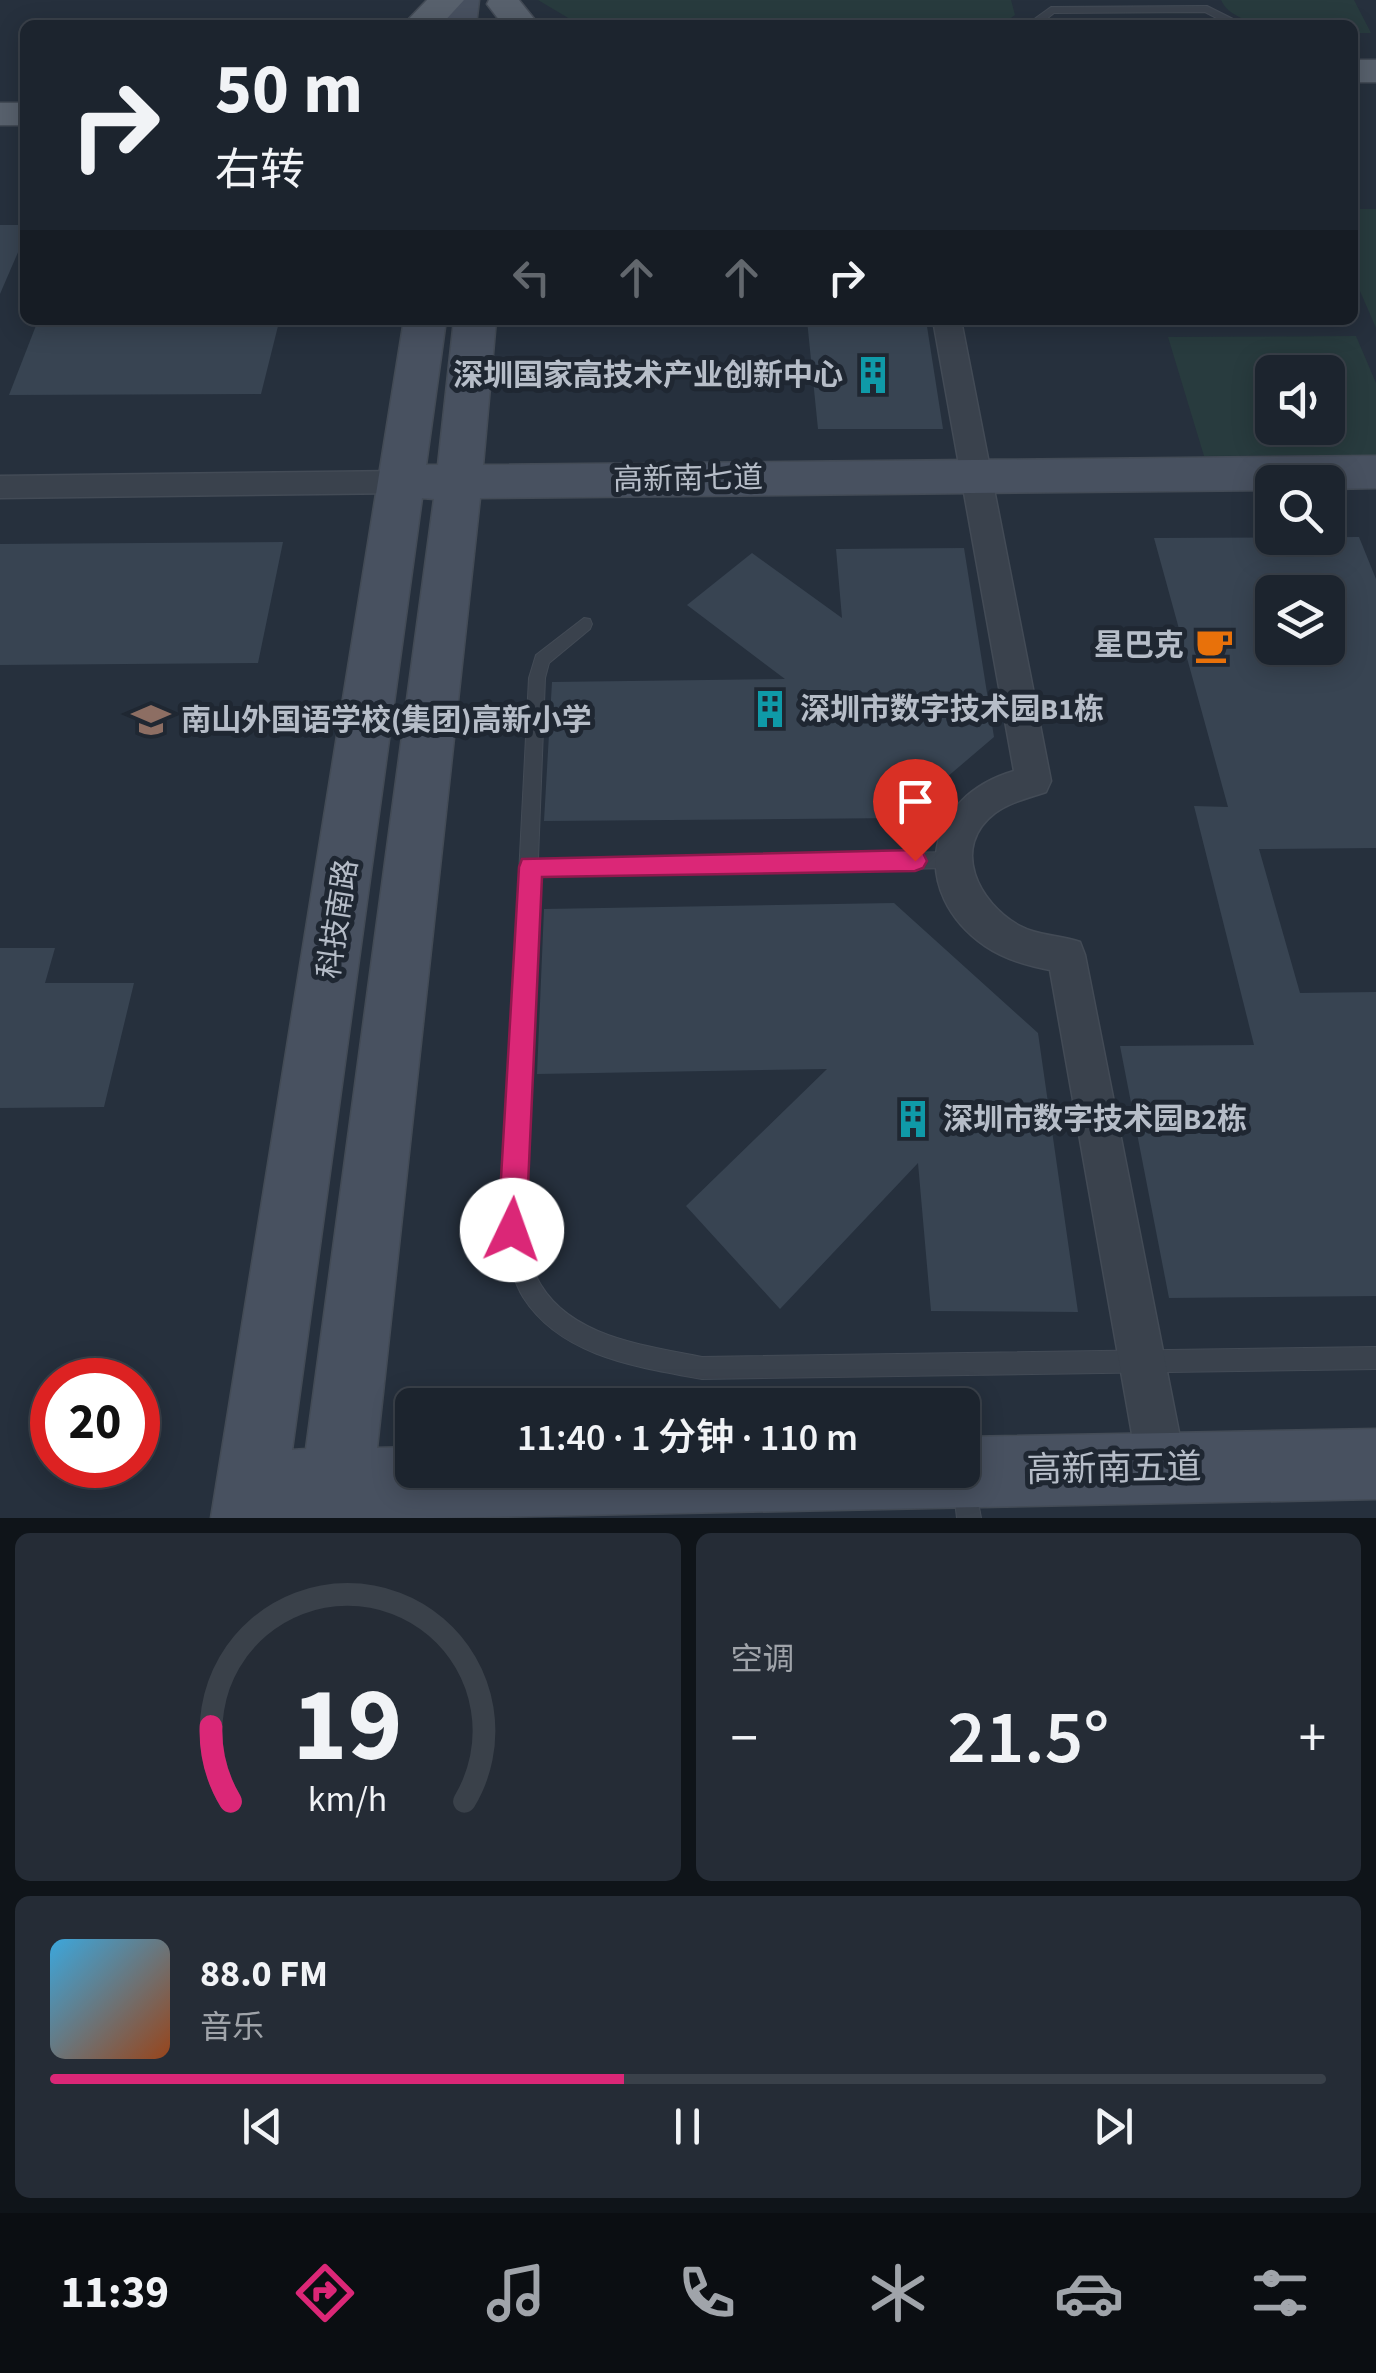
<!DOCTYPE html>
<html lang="zh">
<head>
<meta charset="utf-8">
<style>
	body { margin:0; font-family:"Source Sans 3","Noto Sans SC",sans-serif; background:#252c36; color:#f1f3f6; height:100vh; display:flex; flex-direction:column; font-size:38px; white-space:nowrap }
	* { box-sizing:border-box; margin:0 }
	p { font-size:32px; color:#a0a4aa }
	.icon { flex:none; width:55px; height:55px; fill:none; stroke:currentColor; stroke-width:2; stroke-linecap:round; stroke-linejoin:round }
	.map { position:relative; height:1518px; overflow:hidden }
	.drawer { display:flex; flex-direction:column; gap:15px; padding:15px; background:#0f1419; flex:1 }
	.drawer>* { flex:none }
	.guide { position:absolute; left:20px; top:20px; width:1338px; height:305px; border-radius:15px; box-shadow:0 5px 25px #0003,0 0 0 2px #3a414a; background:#1c242e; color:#f1f3f6; overflow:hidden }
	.buttons { position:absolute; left:1255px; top:355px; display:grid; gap:20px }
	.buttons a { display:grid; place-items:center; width:90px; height:90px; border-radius:15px; background:#1c242e; box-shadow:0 5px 25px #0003,0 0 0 2px #3a414a; font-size:50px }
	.speed { position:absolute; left:30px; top:1358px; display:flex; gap:20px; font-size:50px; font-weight:700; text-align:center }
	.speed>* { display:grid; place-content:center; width:130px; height:130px; border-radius:50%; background:#1c242e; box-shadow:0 5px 25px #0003,0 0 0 2px #3a414a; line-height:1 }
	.speed .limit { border:15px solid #d22; background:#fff; color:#111 }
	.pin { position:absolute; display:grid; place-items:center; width:85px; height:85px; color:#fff; margin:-102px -42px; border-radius:50% 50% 50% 0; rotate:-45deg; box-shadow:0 0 10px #0007 }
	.pin .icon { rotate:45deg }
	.me { position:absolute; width:110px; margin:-55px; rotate:3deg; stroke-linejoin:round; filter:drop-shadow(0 0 8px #0008) }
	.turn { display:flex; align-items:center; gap:35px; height:210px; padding:0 30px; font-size:45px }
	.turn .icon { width:130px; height:130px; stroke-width:2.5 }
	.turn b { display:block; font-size:70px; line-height:85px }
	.lanes { display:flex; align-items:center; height:95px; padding:0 30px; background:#0003; justify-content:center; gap:50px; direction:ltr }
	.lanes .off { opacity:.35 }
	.big { font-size:75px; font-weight:600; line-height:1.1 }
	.drawer .card { flex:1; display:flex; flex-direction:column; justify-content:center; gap:15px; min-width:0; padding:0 35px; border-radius:15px; background:#252c36 }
	.drawer .dial { align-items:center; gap:0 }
	.dial svg { height:260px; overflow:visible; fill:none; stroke:#3a414a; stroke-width:7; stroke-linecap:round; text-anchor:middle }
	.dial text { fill:#f1f3f6; stroke:none }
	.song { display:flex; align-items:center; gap:30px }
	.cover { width:120px; height:120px; border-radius:15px; background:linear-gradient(135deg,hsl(200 70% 55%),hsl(20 70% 35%)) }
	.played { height:10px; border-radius:5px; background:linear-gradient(90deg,#db2777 45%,#3a414a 45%) }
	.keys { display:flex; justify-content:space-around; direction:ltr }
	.heat { display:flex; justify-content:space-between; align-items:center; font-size:55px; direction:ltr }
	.drawer .tiles { flex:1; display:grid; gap:15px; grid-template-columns:1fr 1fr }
	.card:last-child { grid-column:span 2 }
	.trip { position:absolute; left:395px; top:1388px; width:585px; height:100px; border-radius:15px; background:#1c242e; box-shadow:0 5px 25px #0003,0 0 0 2px #3a414a; font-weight:600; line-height:100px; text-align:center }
	.tab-bar { display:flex; height:160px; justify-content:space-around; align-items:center; background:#0b0e12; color:#a0a4aa }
	.tab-bar .icon { width:70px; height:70px }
	.tab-bar .on { color:#db2777 }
	.tab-bar b { font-size:45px; color:#f1f3f6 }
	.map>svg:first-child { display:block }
</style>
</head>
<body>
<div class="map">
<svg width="1376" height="1518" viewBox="0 0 1376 1518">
	<rect width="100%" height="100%" fill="#26303d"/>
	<g fill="#283b3e" fill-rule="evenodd">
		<path d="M 538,0 L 1011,0 L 1015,15 L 1001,25 L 580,25 Z"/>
		<path d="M 1221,0 L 1354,0 L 1371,33 L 1353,33 L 1352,25 C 1320,25 1236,35 1221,0 Z"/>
		<path d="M 1353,209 L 1376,209 L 1376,328 L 1353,275 Z"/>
		<path d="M 1356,336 L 1376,383 L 1376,455 L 1204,456 L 1168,337 ZM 1272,372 L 1328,372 L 1328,428 L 1272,428 Z"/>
	</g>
	<g fill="#384452" fill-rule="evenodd">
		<path d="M 0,225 L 25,225 L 25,236 L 0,294 Z"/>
		<path d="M 807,320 L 926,320 L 943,429 L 818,429 Z"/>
		<path d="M 279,322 L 261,394 L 9,395 L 37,323 Z"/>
		<path d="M 1359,537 L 1376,579 L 1376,848 L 1259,849 L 1300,993 L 1376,992 L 1376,1296 L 1169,1298 L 1120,1046 L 1254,1045 L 1194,806 L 1228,807 L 1154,538 ZM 1272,592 L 1328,592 L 1328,648 L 1272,648 Z"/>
		<path d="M 283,542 L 258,663 L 0,665 L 0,544 Z"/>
		<path d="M 964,548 L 994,737 L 899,818 L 544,821 L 552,682 L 785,679 L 687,605 L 752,553 L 842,618 L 836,549 Z"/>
		<path d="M 894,903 L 1038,1033 L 1078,1312 L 931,1311 L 918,1163 L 780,1309 L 686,1206 L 827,1069 L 537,1074 L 544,909 Z"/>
		<path d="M 0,948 L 55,948 L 45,983 L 134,983 L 104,1107 L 0,1108 Z"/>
	</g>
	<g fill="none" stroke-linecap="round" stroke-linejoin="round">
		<g stroke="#434b56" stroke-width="2">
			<g id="lane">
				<path d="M 1207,6 L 1245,25 L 1230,25 L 1205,12 L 1054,13 L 1039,25 L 1026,25 L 1051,7 Z"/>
				<path d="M 584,618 L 590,619 L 592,624 L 590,629 L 549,663 L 545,678 L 538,859 L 954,852 L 960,854 L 963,860 L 960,866 L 954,868 L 537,875 L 523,1230 C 527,1245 529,1262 536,1276 C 565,1337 644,1345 702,1357 L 1376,1347 L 1376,1369 L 702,1379 C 638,1367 561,1357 523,1297 C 511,1277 508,1252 501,1230 L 529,678 L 536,655 Z"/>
				<path d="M 965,1472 L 973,1476 L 981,1518 L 957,1518 L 953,1484 L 957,1476 Z"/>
			</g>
		</g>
		<g stroke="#434b56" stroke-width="3">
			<g id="street">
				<path d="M 933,320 L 961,320 L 1051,781 L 1046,792 C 1028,798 1010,802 995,813 C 950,847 978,903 1020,926 C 1038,936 1060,935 1080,942 L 1085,955 L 1186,1468 L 1179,1485 L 1162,1492 L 1145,1485 L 1138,1468 L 1050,970 C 1028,966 1004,959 985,946 C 908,892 924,797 1014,771 Z"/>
				<path d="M 404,471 L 415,474 L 419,482 L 415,490 L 404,493 L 0,498 L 0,476 Z"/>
			</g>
		</g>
		<g stroke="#434b56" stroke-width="3">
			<g id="secondary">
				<path d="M 447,0 L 479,0 L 476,25 L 442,25 Z"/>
				<path d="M 404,320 L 446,320 L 426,465 L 438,465 L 454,320 L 496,320 L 483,465 L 1376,456 L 1376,488 L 1328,489 L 1328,482 L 1272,482 L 1272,490 L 480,498 L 377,1448 L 412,1447 L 412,1470 L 962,1470 L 962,1437 L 1376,1429 L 1376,1499 L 434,1518 L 211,1518 ZM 422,498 L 434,499 L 306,1449 L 292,1450 Z"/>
			</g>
		</g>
		<g stroke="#434b56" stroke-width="3">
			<g id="primary">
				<path d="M 427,0 L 464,0 L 441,25 L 403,25 Z"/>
				<path d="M 489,0 L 519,0 L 539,25 L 503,25 L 487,4 Z"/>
				<rect x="1352" y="60" width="24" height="22"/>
				<rect x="0" y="103" width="25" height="22"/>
			</g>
		</g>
		<use href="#lane" fill="#3a424d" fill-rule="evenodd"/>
		<use href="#street" fill="#3a424d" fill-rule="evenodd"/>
		<use href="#secondary" fill="#485160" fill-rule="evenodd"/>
		<use href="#primary" fill="#58616d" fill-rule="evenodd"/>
	</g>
	<path fill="#db2777" stroke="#8e194d" stroke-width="2.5" d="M 915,850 L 923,853 L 927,861 L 923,868 L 915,871 L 542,877 L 526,1230 L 522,1240 L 512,1244 L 502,1240 L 498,1230 L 519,867 L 522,859 Z"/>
	<defs>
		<g id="building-bare" transform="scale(3)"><path d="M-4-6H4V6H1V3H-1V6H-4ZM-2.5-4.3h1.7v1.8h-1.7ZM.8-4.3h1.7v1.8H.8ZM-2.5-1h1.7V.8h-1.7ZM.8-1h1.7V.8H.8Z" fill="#0f9aa8" stroke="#1f2732" stroke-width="2.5" paint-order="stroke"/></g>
		<g id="cafe-bare" transform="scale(3)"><path d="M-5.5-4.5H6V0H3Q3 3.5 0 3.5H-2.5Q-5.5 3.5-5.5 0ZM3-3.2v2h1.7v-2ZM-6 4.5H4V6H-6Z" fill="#e8710a" stroke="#1f2732" stroke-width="2.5" paint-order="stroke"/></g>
		<g id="school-bare" transform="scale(3)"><path d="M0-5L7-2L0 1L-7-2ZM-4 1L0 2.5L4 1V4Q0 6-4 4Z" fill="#8d6e63" stroke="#1f2732" stroke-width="2.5" paint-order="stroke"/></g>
	</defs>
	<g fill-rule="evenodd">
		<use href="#building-bare" x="873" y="375"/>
		<use href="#cafe-bare" x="1214" y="645"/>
		<use href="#building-bare" x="770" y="709"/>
		<use href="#school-bare" x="151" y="720"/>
		<use href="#building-bare" x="913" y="1119"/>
	</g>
	<g text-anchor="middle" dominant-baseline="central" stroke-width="10" stroke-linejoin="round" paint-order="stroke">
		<g font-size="30" font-weight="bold" fill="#b6bdc8" stroke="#1f2732" text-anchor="start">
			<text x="843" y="375" text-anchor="end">深圳国家高技术产业创新中心</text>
			<text x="1184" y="645" text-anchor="end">星巴克</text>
			<text x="800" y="709">深圳市数字技术园B1栋</text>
			<text x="181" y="720">南山外国语学校(集团)高新小学</text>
			<text x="943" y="1119">深圳市数字技术园B2栋</text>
		</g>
		<g font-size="30" fill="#b6bdc8" stroke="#1f2732">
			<text transform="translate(688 479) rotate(-1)">高新南七道</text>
			<text transform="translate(338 919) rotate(-81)">科技南路</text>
		</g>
		<g font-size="35" fill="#b6bdc8" stroke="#1f2732">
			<text transform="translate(1114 1469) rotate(-1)">高新南五道</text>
		</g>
	</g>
</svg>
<div class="buttons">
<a><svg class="icon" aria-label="sound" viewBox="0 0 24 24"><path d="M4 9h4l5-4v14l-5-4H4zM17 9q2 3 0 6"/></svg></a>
<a><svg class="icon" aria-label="search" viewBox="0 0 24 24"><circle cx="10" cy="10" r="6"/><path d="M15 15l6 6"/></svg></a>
<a><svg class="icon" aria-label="layers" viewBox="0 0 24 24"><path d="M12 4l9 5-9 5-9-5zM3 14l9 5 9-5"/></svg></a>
</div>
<div class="speed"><div class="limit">20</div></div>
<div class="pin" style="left:915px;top:861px;background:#d93025"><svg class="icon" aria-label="arrive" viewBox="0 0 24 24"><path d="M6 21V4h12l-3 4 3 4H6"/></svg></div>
<svg class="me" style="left:512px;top:1230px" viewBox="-20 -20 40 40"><circle r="19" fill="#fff"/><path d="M0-13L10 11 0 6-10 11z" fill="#db2777"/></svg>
<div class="trip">11:40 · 1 分钟 · 110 m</div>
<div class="guide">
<div class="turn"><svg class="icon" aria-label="right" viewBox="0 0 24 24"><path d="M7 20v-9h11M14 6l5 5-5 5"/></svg><div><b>50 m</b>右转</div></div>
<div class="lanes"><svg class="icon off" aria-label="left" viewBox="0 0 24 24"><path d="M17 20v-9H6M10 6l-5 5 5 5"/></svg><svg class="icon off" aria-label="ahead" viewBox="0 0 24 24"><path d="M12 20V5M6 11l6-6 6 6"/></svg><svg class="icon off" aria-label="ahead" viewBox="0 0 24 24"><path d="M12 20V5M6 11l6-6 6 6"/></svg><svg class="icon" aria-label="right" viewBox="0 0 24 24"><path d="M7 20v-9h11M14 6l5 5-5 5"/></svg></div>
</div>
</div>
<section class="drawer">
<div class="tiles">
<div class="card dial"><svg viewBox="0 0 100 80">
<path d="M14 69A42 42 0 1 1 86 69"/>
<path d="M14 69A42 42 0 0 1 8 46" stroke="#db2777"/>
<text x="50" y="56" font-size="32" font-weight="700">19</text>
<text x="50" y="72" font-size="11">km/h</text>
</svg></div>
<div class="card"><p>空调</p>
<div class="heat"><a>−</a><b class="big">21.5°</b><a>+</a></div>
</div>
<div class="card">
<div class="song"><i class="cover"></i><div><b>88.0 FM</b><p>音乐</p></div></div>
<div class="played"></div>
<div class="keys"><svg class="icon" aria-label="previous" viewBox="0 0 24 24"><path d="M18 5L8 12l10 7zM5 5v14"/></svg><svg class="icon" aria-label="pause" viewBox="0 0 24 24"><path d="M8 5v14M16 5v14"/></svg><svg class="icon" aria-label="next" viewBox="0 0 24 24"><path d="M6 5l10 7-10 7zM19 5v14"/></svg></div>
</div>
</div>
</section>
<nav class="tab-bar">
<b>11:39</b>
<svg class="icon on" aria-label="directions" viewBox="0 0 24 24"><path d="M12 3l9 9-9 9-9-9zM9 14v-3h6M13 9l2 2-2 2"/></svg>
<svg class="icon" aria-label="music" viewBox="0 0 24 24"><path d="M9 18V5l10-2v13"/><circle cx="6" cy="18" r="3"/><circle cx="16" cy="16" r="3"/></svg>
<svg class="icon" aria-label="phone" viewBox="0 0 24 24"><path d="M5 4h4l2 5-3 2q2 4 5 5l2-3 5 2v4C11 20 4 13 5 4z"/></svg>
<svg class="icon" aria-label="climate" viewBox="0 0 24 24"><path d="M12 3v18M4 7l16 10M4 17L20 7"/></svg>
<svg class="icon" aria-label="car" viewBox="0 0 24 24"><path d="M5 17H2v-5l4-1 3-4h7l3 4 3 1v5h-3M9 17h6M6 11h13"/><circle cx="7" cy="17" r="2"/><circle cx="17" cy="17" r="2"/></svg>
<svg class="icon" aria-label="filters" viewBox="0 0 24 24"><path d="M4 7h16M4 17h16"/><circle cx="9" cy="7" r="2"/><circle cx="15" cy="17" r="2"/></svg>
</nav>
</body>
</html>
